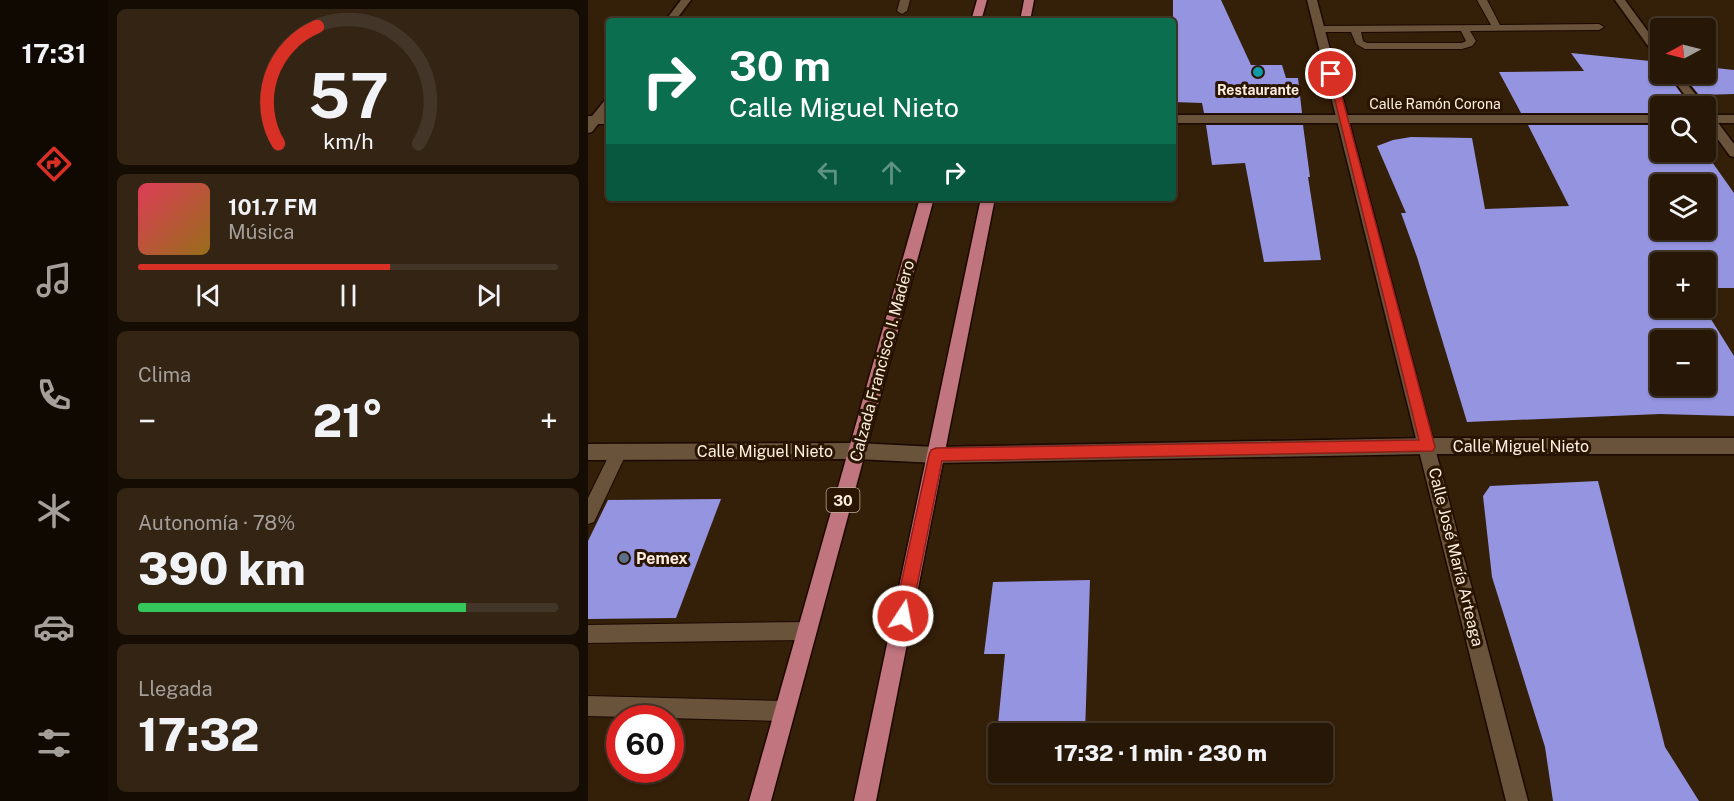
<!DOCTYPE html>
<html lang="es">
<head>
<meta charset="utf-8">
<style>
	body { margin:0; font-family:"Public Sans",sans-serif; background:#332414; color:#f1f3f6; height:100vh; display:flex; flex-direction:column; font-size:22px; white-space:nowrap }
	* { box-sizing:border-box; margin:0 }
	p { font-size:20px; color:#a49f9b }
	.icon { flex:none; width:33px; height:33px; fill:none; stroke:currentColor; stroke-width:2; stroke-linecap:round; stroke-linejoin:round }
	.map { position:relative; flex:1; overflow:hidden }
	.side { display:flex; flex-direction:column; gap:9px; padding:9px; background:#150d03; width:480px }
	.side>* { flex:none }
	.guide { position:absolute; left:18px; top:18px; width:570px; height:183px; border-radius:6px; box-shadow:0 2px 4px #0004,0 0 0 2px #433628; background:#0b6e4f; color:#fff; overflow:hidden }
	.needle { width:39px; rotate:263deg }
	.fabs { position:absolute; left:1062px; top:18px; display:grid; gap:12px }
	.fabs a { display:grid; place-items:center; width:66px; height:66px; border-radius:6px; background:#271706; box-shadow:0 2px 4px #0004,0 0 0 2px #433628; font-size:30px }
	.speed { position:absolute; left:18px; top:705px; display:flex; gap:12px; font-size:30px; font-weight:700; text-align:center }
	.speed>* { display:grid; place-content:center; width:78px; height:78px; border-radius:50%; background:#271706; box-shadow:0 2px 4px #0004,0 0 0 2px #433628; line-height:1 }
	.speed .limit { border:9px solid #d22; background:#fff; color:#111 }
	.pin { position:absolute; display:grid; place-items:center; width:51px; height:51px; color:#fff; margin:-26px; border:3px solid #fff; border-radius:50%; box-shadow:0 2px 6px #0007 }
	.me { position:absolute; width:66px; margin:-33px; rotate:11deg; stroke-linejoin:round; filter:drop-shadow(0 0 4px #0008) }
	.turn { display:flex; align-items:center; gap:21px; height:126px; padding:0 24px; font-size:27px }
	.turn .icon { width:78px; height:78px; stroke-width:2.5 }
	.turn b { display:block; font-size:42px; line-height:51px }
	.lanes { display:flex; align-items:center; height:57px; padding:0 24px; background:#0003; justify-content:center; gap:30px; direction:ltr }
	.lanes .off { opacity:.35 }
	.big { font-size:45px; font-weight:800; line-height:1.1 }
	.side .tile { flex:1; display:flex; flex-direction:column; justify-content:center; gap:9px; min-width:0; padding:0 21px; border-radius:9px; background:#332414 }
	.side .dial { align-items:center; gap:0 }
	.dial svg { height:156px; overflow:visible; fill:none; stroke:#433628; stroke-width:7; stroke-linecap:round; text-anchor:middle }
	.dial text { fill:#f1f3f6; stroke:none }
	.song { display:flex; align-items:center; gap:18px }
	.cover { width:72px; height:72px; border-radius:9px; background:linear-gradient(135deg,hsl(350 70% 55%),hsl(40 70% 35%)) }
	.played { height:6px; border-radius:3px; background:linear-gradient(90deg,#d93025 60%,#433628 60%) }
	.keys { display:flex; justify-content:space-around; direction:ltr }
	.heat { display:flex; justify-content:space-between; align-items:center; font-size:33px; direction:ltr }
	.charge { height:9px; border-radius:4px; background:linear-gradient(90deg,#34c759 78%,#433628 0) }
	.trip { position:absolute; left:400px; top:723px; width:345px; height:60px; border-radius:6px; background:#271706; box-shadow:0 2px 4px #0004,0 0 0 2px #433628; font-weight:800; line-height:60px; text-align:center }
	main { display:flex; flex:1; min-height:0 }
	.dock { display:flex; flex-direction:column; width:108px; justify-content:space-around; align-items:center; background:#100902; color:#a49f9b }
	.dock .icon { width:42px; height:42px }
	.dock .current { color:#d93025 }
	.dock b { font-size:27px; color:#f1f3f6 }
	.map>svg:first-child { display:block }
</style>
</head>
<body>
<main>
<nav class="dock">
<b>17:31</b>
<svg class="icon current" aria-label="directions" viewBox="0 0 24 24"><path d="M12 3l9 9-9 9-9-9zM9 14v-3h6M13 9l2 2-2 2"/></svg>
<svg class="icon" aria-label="music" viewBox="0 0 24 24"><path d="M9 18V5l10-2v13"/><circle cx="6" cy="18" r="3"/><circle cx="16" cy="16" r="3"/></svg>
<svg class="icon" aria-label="phone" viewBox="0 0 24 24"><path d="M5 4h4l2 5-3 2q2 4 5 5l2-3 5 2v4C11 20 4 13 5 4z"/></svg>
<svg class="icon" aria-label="climate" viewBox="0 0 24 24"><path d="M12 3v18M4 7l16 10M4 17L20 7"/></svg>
<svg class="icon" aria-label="car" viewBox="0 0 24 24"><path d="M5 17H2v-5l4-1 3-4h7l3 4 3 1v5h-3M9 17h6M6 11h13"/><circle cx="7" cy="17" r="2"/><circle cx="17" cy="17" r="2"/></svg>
<svg class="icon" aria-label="filters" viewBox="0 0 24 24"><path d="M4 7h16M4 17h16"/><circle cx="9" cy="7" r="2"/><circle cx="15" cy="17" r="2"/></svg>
</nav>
<section class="side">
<div class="tile dial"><svg viewBox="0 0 100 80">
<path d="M14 69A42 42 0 1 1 86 69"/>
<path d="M14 69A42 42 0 0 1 34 9" stroke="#d93025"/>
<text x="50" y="56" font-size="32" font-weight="700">57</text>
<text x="50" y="72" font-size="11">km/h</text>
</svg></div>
<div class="tile">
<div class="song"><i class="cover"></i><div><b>101.7 FM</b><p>Música</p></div></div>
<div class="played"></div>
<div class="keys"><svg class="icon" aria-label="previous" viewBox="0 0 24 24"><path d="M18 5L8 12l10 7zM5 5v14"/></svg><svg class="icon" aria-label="pause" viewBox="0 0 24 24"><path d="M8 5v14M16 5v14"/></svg><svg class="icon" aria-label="next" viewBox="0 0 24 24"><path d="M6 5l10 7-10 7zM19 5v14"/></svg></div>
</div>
<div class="tile"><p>Clima</p>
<div class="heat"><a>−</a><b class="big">21°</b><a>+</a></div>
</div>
<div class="tile"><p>Autonomía · 78%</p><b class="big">390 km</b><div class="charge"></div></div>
<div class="tile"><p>Llegada</p><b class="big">17:32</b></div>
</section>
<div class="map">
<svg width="1146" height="801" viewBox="0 0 1146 801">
	<rect width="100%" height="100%" fill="#341f08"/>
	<g fill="#9494e1" fill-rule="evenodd">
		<path d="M 585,0 L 633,0 L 663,65 L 694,65 L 698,78 L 710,78 L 714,113 L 616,113 L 614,103 L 585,102 Z"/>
		<path d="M 983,53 L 1072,62 L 1072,74 L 1079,74 L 1095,96 L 1072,97 L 1072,113 L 933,113 L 911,72 L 996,71 Z"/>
		<path d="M 1118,67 L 1146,70 L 1146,94 L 1111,95 L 1094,74 L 1118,74 Z"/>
		<path d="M 618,125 L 715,125 L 722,177 L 720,177 L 733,260 L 676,262 L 657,163 L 624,165 Z"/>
		<path d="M 940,125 L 1072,125 L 1072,152 L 1117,152 L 1146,193 L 1146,288 L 1118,288 L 1118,262 L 1072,262 L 1072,308 L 1116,308 L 1146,356 L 1146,416 L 1072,414 L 879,422 L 829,257 L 813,213 L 818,213 L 789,146 L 805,140 L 823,137 L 884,138 L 897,209 L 981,206 ZM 1072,184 L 1118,184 L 1118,230 L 1072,230 ZM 1072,340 L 1118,340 L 1118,386 L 1072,386 Z"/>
		<path d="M 1010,481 L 1077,747 L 1111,801 L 965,801 L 957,747 L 904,577 L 895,496 L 902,486 Z"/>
		<path d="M 133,499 L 88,618 L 0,619 L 0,541 L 20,500 Z"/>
		<path d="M 502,580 L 497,734 L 409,734 L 417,654 L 396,654 L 405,582 Z"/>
	</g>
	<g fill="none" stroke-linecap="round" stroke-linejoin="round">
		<g stroke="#1b0800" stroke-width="2">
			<g id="service">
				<path d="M 312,0 L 322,0 L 319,11 L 314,14 L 309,11 Z"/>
				<path d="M 889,0 L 899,0 L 912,25 L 1011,24 L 1016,27 L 1011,30 L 882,31 L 888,41 L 884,46 L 874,49 L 777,49 L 768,44 L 763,32 L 732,32 L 727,29 L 732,26 L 903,25 ZM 873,31 L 878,41 L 874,43 L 779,43 L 775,41 L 773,32 Z"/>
				<path d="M 31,445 L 37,447 L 39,452 L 6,522 L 0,524 L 0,498 L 25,447 Z"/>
				<path d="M 218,622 L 224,625 L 227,631 L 224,637 L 218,640 L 0,643 L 0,625 Z"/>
				<path d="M 0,696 L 196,701 L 203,704 L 206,711 L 203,718 L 196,721 L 0,716 Z"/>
			</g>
		</g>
		<g stroke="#1b0800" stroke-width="3">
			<g id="minor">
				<rect x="585" y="115" width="487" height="8"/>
				<rect x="1118" y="115" width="28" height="8"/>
				<rect x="0" y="116" width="21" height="8"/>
				<path d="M 840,438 L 1146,438 L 1146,454 L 840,454 L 348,463 L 269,459 L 0,460 L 0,444 L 269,443 L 348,447 Z"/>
			</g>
		</g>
		<g stroke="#1b0800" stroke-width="3">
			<g id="tertiary">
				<path d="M 93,0 L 103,0 L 87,21 L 77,21 Z"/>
				<path d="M 719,0 L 729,0 L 940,801 L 918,801 Z"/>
				<path d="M 1027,0 L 1037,0 L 1072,48 L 1072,58 L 1068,57 Z"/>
				<path d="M 1081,74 L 1091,74 L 1117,106 L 1105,106 Z"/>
				<path d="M 21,98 L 21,110 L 4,132 L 0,133 L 0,121 L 17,100 Z"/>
				<path d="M 1118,111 L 1122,112 L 1146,144 L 1146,157 L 1142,156 L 1118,123 Z"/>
			</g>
		</g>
		<g stroke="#1b0800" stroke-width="3">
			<g id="primary">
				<path d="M 389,0 L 399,0 L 393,21 L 383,21 Z"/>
				<path d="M 436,0 L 446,0 L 442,21 L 432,21 Z"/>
				<path d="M 332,198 L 346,198 L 183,801 L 161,801 Z"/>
				<path d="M 393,198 L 407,198 L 288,801 L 266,801 Z"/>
			</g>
		</g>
		<use href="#service" fill="#6a533b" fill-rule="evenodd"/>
		<use href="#minor" fill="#6a533b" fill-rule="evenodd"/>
		<use href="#tertiary" fill="#6a533b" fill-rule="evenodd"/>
		<use href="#primary" fill="#c1757f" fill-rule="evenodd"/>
	</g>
	<path fill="#d93025" stroke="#8d1f18" stroke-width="1.5" d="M 740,72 L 748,74 L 847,447 L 845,451 L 354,461 L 323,616 L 321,622 L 315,624 L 309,622 L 306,616 L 341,455 L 343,450 L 348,448 L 831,440 Z"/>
	<circle fill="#0f9aa8" stroke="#2a1501" stroke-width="2" cx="670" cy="72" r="6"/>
	<circle fill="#5c6f8a" stroke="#2a1501" stroke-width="2" cx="36" cy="558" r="6"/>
	<g text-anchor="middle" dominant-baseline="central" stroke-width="6" stroke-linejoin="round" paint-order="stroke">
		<g font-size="14" font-weight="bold" fill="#fdeee1" stroke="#2a1501">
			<text x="670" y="90">Restaurante</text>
		</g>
		<g font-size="14" fill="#fdeee1" stroke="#2a1501">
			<text x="847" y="104">Calle Ramón Corona</text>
		</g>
		<rect fill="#2a1501" stroke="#bead9e" stroke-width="1.5" x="238.5" y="488" width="33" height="24" rx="4.5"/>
		<g font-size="15" font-weight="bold" fill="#fdeee1">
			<text x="255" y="500">30</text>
		</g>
		<g font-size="16" fill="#fdeee1" stroke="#2a1501">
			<text transform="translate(294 361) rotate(-75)">Calzada Francisco I. Madero</text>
			<text x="933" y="446">Calle Miguel Nieto</text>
			<text x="177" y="451">Calle Miguel Nieto</text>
			<text transform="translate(868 557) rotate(76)">Calle José María Arteaga</text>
		</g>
		<g font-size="16" font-weight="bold" fill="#fdeee1" stroke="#2a1501" text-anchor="start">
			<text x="48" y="558">Pemex</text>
		</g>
	</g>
</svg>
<div class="fabs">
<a><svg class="needle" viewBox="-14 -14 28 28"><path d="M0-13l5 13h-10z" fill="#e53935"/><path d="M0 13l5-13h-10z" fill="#a49f9b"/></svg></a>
<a><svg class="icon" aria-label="search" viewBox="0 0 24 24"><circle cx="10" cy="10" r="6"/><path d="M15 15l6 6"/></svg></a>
<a><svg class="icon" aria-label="layers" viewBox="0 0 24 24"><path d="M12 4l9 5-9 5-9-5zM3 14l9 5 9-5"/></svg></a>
<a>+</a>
<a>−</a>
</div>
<div class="speed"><div class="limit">60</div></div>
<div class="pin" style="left:743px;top:74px;background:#d93025"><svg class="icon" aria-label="arrive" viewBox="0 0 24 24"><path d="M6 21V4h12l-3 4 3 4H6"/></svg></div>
<svg class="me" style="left:315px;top:616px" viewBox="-20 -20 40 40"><circle r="17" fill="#d93025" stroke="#fff" stroke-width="3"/><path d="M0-11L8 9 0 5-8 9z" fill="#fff"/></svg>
<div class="trip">17:32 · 1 min · 230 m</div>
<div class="guide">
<div class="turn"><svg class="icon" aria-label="right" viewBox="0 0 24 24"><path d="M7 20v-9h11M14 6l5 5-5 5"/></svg><div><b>30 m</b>Calle Miguel Nieto</div></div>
<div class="lanes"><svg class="icon off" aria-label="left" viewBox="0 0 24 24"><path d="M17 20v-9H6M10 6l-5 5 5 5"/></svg><svg class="icon off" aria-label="ahead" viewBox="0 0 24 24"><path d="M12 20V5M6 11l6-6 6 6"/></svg><svg class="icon" aria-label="right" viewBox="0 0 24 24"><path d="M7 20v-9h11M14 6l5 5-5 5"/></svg></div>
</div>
</div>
</main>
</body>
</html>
